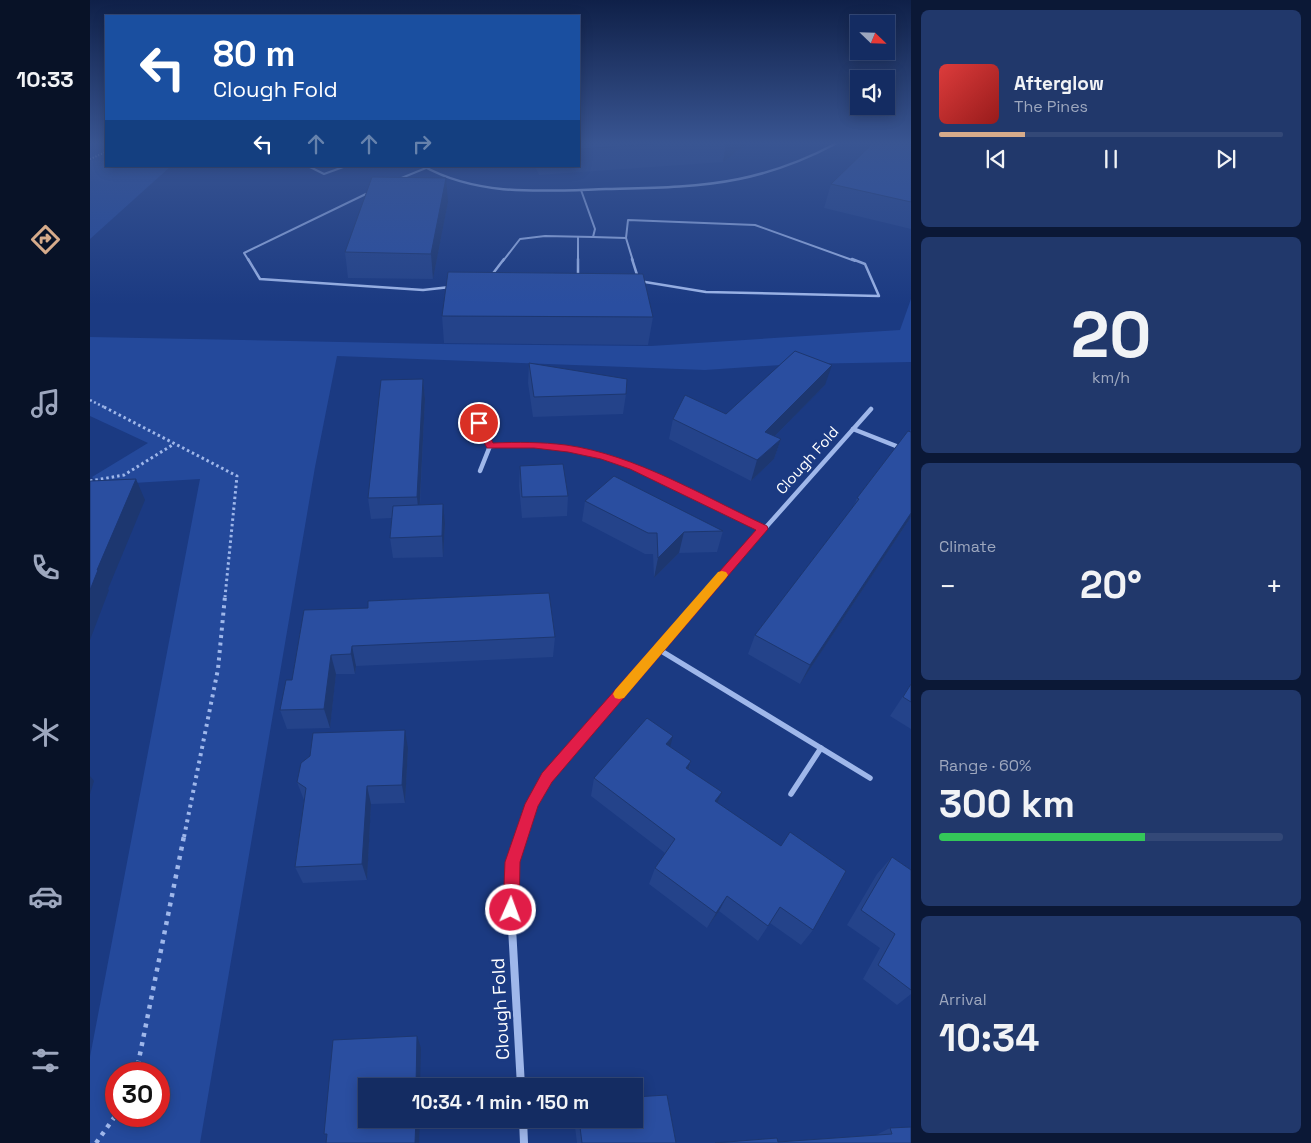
<!DOCTYPE html>
<html lang="en">
<head>
<meta charset="utf-8">
<style>
	body { margin:0; font-family:"Space Grotesk",sans-serif; background:#21386b; color:#f1f3f6; height:100vh; display:flex; flex-direction:column; font-size:19px; white-space:nowrap }
	* { box-sizing:border-box; margin:0 }
	p { font-size:16px; color:#9da7be }
	.icon { flex:none; width:28px; height:28px; fill:none; stroke:currentColor; stroke-width:2; stroke-linecap:round; stroke-linejoin:round }
	.map { position:relative; flex:1; overflow:hidden }
	.sheet { display:flex; flex-direction:column; gap:10px; padding:10px; background:#0b1836; width:400px }
	.sheet>* { flex:none }
	.guide { position:absolute; left:15px; top:15px; width:475px; height:152px; border-radius:0px; box-shadow:0 2px 12px #0003,0 0 0 1px #334877; background:#1a4fa0; color:#fff; overflow:hidden }
	.needle { width:32px; rotate:113deg }
	.tools { position:absolute; left:760px; top:15px; display:grid; gap:10px }
	.tools a { display:grid; place-items:center; width:45px; height:45px; border-radius:0px; background:#142c62; box-shadow:0 2px 12px #0003,0 0 0 1px #334877; font-size:25px }
	.speed { position:absolute; left:15px; top:1062px; display:flex; gap:10px; font-size:25px; font-weight:700; text-align:center }
	.speed>* { display:grid; place-content:center; width:65px; height:65px; border-radius:50%; background:#142c62; box-shadow:0 2px 12px #0003,0 0 0 1px #334877; line-height:1 }
	.speed .limit { border:8px solid #d22; background:#fff; color:#111 }
	.pin { position:absolute; display:grid; place-items:center; width:42px; height:42px; color:#fff; margin:-21px; border:2px solid #fff; border-radius:50%; box-shadow:0 1px 5px #0007 }
	.me { position:absolute; width:55px; margin:-28px; rotate:2deg; stroke-linejoin:round; filter:drop-shadow(0 0 4px #0008) }
	.turn { display:flex; align-items:center; gap:18px; height:105px; padding:0 25px; font-size:22px }
	.turn .icon { width:65px; height:65px; stroke-width:2.5 }
	.turn b { display:block; font-size:35px; line-height:42px }
	.lanes { display:flex; align-items:center; height:48px; padding:0 25px; background:#0003; justify-content:center; gap:25px; direction:ltr }
	.lanes .off { opacity:.35 }
	.big { font-size:38px; font-weight:800; line-height:1.1 }
	.sheet .card { flex:1; display:flex; flex-direction:column; justify-content:center; gap:8px; min-width:0; padding:0 18px; border-radius:8px; background:#21386b }
	.sheet .dial { align-items:center; gap:0 }
	.dial b { font-size:65px; line-height:1 }
	.song { display:flex; align-items:center; gap:15px }
	.cover { width:60px; height:60px; border-radius:8px; background:linear-gradient(135deg,hsl(0 70% 55%),hsl(0 70% 35%)) }
	.played { height:5px; border-radius:2px; background:linear-gradient(90deg,#d6ab8b 25%,#334877 25%) }
	.keys { display:flex; justify-content:space-around; direction:ltr }
	.heat { display:flex; justify-content:space-between; align-items:center; font-size:28px; direction:ltr }
	.charge { height:8px; border-radius:4px; background:linear-gradient(90deg,#34c759 60%,#334877 0) }
	.trip { position:absolute; left:268px; top:1078px; width:285px; height:50px; border-radius:0px; background:#142c62; box-shadow:0 2px 12px #0003,0 0 0 1px #334877; font-weight:800; line-height:50px; text-align:center }
	main { display:flex; flex:1; min-height:0 }
	.dock { display:flex; flex-direction:column; width:90px; justify-content:space-around; align-items:center; background:#081227; color:#9da7be }
	.dock .icon { width:35px; height:35px }
	.dock .current { color:#d6ab8b }
	.dock b { font-size:22px; color:#f1f3f6 }
	.map>svg:first-child { display:block }
</style>
</head>
<body>
<main>
<nav class="dock">
<b>10:33</b>
<svg class="icon current" aria-label="directions" viewBox="0 0 24 24"><path d="M12 3l9 9-9 9-9-9zM9 14v-3h6M13 9l2 2-2 2"/></svg>
<svg class="icon" aria-label="music" viewBox="0 0 24 24"><path d="M9 18V5l10-2v13"/><circle cx="6" cy="18" r="3"/><circle cx="16" cy="16" r="3"/></svg>
<svg class="icon" aria-label="phone" viewBox="0 0 24 24"><path d="M5 4h4l2 5-3 2q2 4 5 5l2-3 5 2v4C11 20 4 13 5 4z"/></svg>
<svg class="icon" aria-label="climate" viewBox="0 0 24 24"><path d="M12 3v18M4 7l16 10M4 17L20 7"/></svg>
<svg class="icon" aria-label="car" viewBox="0 0 24 24"><path d="M5 17H2v-5l4-1 3-4h7l3 4 3 1v5h-3M9 17h6M6 11h13"/><circle cx="7" cy="17" r="2"/><circle cx="17" cy="17" r="2"/></svg>
<svg class="icon" aria-label="filters" viewBox="0 0 24 24"><path d="M4 7h16M4 17h16"/><circle cx="9" cy="7" r="2"/><circle cx="15" cy="17" r="2"/></svg>
</nav>
<div class="map">
<svg width="821" height="1143" viewBox="0 0 821 1143">
	<rect width="100%" height="100%" fill="#1b3a82"/>
	<g fill="#24499b" fill-rule="evenodd">
		<path d="M 0,144 L 16,144 L 16,166 L 81,166 L 0,239 Z"/>
		<path d="M 821,299 L 821,362 L 706,364 L 615,370 L 247,356 L 225,467 L 110,1143 L 0,1143 L 0,1057 L 110,479 L 10,485 L 2,477 L 58,443 L 0,416 L 0,337 L 349,344 L 561,346 L 810,330 ZM 26,1074 L 69,1074 L 69,1116 L 26,1116 Z"/>
	</g>
	<g fill="none" stroke-linecap="round" stroke-linejoin="round">
		<path stroke="#9fb7ea" stroke-width="2" stroke-dasharray="1 2" stroke-linecap="butt" d="M 0,159 L 16,152"/>
		<path stroke="#9fb7ea" stroke-width="2.5" stroke-dasharray="2 2.5" stroke-linecap="butt" d="M 0,400 L 16,408"/>
		<g stroke="#9fb7ea" stroke-width="3" stroke-dasharray="2.5 3" stroke-linecap="butt">
			<path d="M 14,407 L 147,476 L 135,597"/>
			<path d="M 0,481 L 34,475 L 84,444"/>
		</g>
		<path stroke="#9fb7ea" stroke-width="4" stroke-dasharray="3 4.5" stroke-linecap="butt" d="M 94,837 L 128,669 L 135,596"/>
		<g stroke="#9fb7ea" stroke-width="4.5" stroke-dasharray="4 5.5" stroke-linecap="butt">
			<path d="M 46,1074 L 94,836"/>
			<path d="M 6,1143 L 26,1115"/>
		</g>
		<g stroke="#9fb7ea" stroke-width="2">
			<path d="M 218,166 L 234,174 L 256,166"/>
			<path d="M 309,179 L 336,168"/>
			<path d="M 488,237 L 488,261"/>
			<path d="M 503,237 L 536,238"/>
			<path d="M 536,238 L 543,261"/>
			<path d="M 536,238 L 538,220 L 665,225 L 765,261"/>
			<path d="M 159,261 L 154,253 L 280,192"/>
			<path d="M 413,261 L 430,239 L 455,236 L 503,237 L 505,229 L 491,190"/>
		</g>
		<g stroke="#9fb7ea" stroke-width="2.5">
			<path d="M 158,259 L 170,279 L 333,290 L 360,287"/>
			<path d="M 488,259 L 488,277"/>
			<path d="M 542,259 L 549,281 L 616,292 L 789,296 L 775,264 L 762,259"/>
			<path d="M 401,276 L 414,259"/>
		</g>
		<path stroke="#9fb7ea" stroke-width="2.5" d="M 333,166 C 389,197 454,191 516,189 C 560,188 605,188 649,179 C 683,172 715,160 745,144"/>
		<g stroke="#9fb7ea" stroke-width="4.5">
			<path d="M 389,423 L 400,446 L 390,471"/>
			<path d="M 763,429 L 821,452"/>
			<path d="M 400,446 C 425,445 451,444 476,448 C 547,459 610,498 673,529"/>
			<path d="M 614,597 L 781,409"/>
		</g>
		<g stroke="#9fb7ea" stroke-width="5.5">
			<path d="M 568,649 L 780,778"/>
			<path d="M 701,794 L 731,748"/>
			<path d="M 430,837 L 442,803 L 457,778 L 615,596"/>
		</g>
		<g stroke="#9fb7ea" stroke-width="8">
			<path d="M 431,836 L 422,862 L 421,910 L 431,1086"/>
			<path d="M 433,1119 L 434,1143"/>
		</g>
	</g>
	<g fill="#24438a">
		<path d="M 489,144 L 657,144 L 633,162 L 449,175 L 445,166 L 489,166 Z"/>
		<path d="M 821,144 L 821,229 L 734,208 L 741,184 Z"/>
		<path d="M 358,202 L 343,279 L 258,278 L 255,252 Z"/>
		<path d="M 352,316 L 563,317 L 558,345 L 354,343 Z"/>
		<path d="M 439,363 L 536,394 L 533,414 L 443,417 L 438,383 Z"/>
		<path d="M 333,379 L 335,399 L 330,505 L 355,524 L 353,557 L 303,558 L 300,538 L 302,518 L 281,519 L 278,498 Z"/>
		<path d="M 735,385 L 685,436 L 691,439 L 684,459 L 661,481 L 579,439 L 583,419 L 636,414 Z"/>
		<path d="M 821,429 L 821,517 L 710,684 L 658,654 L 665,635 L 763,508 L 767,498 L 820,432 Z"/>
		<path d="M 430,466 L 478,496 L 477,516 L 432,518 L 429,486 Z"/>
		<path d="M 495,501 L 633,531 L 627,552 L 589,553 L 564,578 L 563,554 L 555,554 L 492,521 Z"/>
		<path d="M 214,610 L 465,637 L 463,657 L 266,666 L 265,674 L 246,674 L 240,728 L 197,729 L 190,710 L 202,680 Z"/>
		<path d="M 821,684 L 821,729 L 800,716 Z"/>
		<path d="M 580,747 L 601,761 L 599,770 L 627,803 L 723,930 L 711,945 L 680,923 L 668,941 L 629,911 L 617,928 L 559,884 L 565,868 L 575,853 L 501,796 L 504,778 Z"/>
		<path d="M 318,749 L 315,803 L 281,804 L 277,880 L 213,883 L 205,867 L 214,800 L 207,782 Z"/>
		<path d="M 802,857 L 821,870 L 821,994 L 807,1005 L 773,979 L 790,948 L 757,925 L 787,874 Z"/>
		<path d="M 484,1119 L 544,1119 L 586,1143 L 487,1143 Z"/>
		<path d="M 800,1128 L 821,1143 L 688,1142 L 786,1135 Z"/>
	</g>
	<g fill="#1d3770">
		<path d="M 636,144 L 657,144 L 633,162 Z"/>
		<path d="M 356,178 L 358,202 L 343,279 L 341,254 Z"/>
		<path d="M 742,365 L 735,385 L 669,452 L 675,432 Z"/>
		<path d="M 333,379 L 335,399 L 329,518 L 327,497 Z"/>
		<path d="M 691,439 L 684,459 L 661,481 L 667,460 Z"/>
		<path d="M 46,479 L 55,500 L 18,589 L 19,590 L 0,640 L 0,590 L 7,570 Z"/>
		<path d="M 353,504 L 355,524 L 353,557 L 352,536 Z"/>
		<path d="M 821,513 L 821,517 L 710,684 L 720,665 Z"/>
		<path d="M 594,532 L 589,553 L 564,578 L 568,558 Z"/>
		<path d="M 262,646 L 266,666 L 265,674 L 261,654 Z"/>
		<path d="M 241,655 L 246,674 L 240,728 L 234,709 Z"/>
		<path d="M 315,730 L 318,749 L 315,803 L 312,785 Z"/>
		<path d="M 583,736 L 578,755 L 576,744 Z"/>
		<path d="M 601,761 L 595,780 L 596,768 Z"/>
		<path d="M 0,776 L 4,781 L 0,794 Z"/>
		<path d="M 277,786 L 281,804 L 277,880 L 272,864 Z"/>
		<path d="M 632,792 L 624,810 L 625,801 Z"/>
		<path d="M 637,896 L 629,911 L 617,928 L 626,913 Z"/>
		<path d="M 327,1036 L 331,1048 L 330,1086 L 326,1086 Z"/>
		<path d="M 326,1119 L 330,1119 L 329,1143 L 325,1143 Z"/>
	</g>
	<g fill="#2a4ea0" stroke="#1d3770">
		<path d="M 489,144 L 563,144 L 489,149 Z"/>
		<path d="M 782,144 L 821,144 L 821,202 L 741,184 Z"/>
		<path d="M 282,177 L 356,178 L 341,254 L 255,252 Z"/>
		<path d="M 358,272 L 553,274 L 563,317 L 352,316 Z"/>
		<path d="M 705,351 L 742,365 L 675,432 L 691,439 L 667,460 L 583,419 L 595,395 L 636,414 Z"/>
		<path d="M 439,363 L 537,379 L 536,394 L 444,397 Z"/>
		<path d="M 333,379 L 327,497 L 278,498 L 291,380 Z"/>
		<path d="M 818,431 L 821,432 L 821,513 L 720,665 L 665,635 L 769,499 L 767,498 Z"/>
		<path d="M 473,464 L 478,496 L 432,497 L 430,466 Z"/>
		<path d="M 524,476 L 633,531 L 594,532 L 568,558 L 567,533 L 558,533 L 495,501 Z"/>
		<path d="M 46,479 L 7,570 L 8,570 L 0,590 L 0,481 Z"/>
		<path d="M 353,504 L 352,536 L 300,538 L 303,506 Z"/>
		<path d="M 459,593 L 465,637 L 262,646 L 261,654 L 241,655 L 234,709 L 190,710 L 196,680 L 202,680 L 214,610 L 278,608 L 278,601 Z"/>
		<path d="M 821,684 L 821,702 L 813,697 Z"/>
		<path d="M 557,718 L 583,736 L 576,744 L 601,761 L 596,768 L 632,792 L 625,801 L 691,846 L 700,832 L 756,871 L 723,930 L 690,907 L 678,926 L 637,896 L 626,913 L 565,868 L 585,839 L 504,778 Z"/>
		<path d="M 315,730 L 312,785 L 277,786 L 272,864 L 205,867 L 216,788 L 207,782 L 211,763 L 220,756 L 223,733 Z"/>
		<path d="M 802,857 L 821,870 L 821,990 L 788,965 L 805,934 L 771,910 Z"/>
		<path d="M 327,1036 L 326,1086 L 276,1086 L 276,1119 L 326,1119 L 325,1143 L 236,1143 L 237,1134 L 234,1134 L 243,1040 Z"/>
		<path d="M 577,1095 L 586,1143 L 492,1143 L 489,1119 L 544,1119 L 544,1097 Z"/>
		<path d="M 821,1127 L 821,1143 L 625,1143 L 687,1138 L 688,1142 L 802,1134 L 800,1128 Z"/>
	</g>
	<linearGradient id="sky" x2="0" y2="1"><stop stop-color="#0f2048"/><stop offset="0.47" stop-color="#395592"/><stop offset="1" stop-color="#395592" stop-opacity="0"/></linearGradient>
	<rect width="821" height="304" fill="url(#sky)"/>
	<path fill="#e11d48" stroke="#92132f" d="M 389,420 L 394,423 L 403,443 C 428,442 451,442 476,445 C 546,455 613,496 677,526 L 678,529 L 462,782 L 448,806 L 430,862 L 429,910 L 426,915 L 421,918 L 415,915 L 413,910 L 415,862 L 435,804 L 452,773 L 666,530 L 540,469 L 511,459 L 478,452 L 444,448 L 397,448 L 384,423 Z"/>
	<path fill="#f59e0b" d="M 632,571 L 636,572 L 638,575 L 636,578 L 534,698 L 529,699 L 525,698 L 523,694 L 525,690 L 628,572 Z"/>
	<g text-anchor="middle" dominant-baseline="central" stroke-width="5" stroke-linejoin="round" paint-order="stroke">
		<g font-size="15" fill="#fff" stroke="#1b3a82">
			<text transform="translate(717 460) rotate(-48)">Clough Fold</text>
		</g>
		<g font-size="18" fill="#fff" stroke="#1b3a82">
			<text transform="translate(410 1009) rotate(-93)">Clough Fold</text>
		</g>
	</g>
</svg>
<div class="tools">
<a><svg class="needle" viewBox="-14 -14 28 28"><path d="M0-13l5 13h-10z" fill="#e53935"/><path d="M0 13l5-13h-10z" fill="#9da7be"/></svg></a>
<a><svg class="icon" aria-label="sound" viewBox="0 0 24 24"><path d="M4 9h4l5-4v14l-5-4H4zM17 9q2 3 0 6"/></svg></a>
</div>
<div class="speed"><div class="limit">30</div></div>
<div class="pin" style="left:389px;top:423px;background:#d93025"><svg class="icon" aria-label="arrive" viewBox="0 0 24 24"><path d="M6 21V4h12l-3 4 3 4H6"/></svg></div>
<svg class="me" style="left:421px;top:910px" viewBox="-20 -20 40 40"><circle r="17" fill="#e11d48" stroke="#fff" stroke-width="3"/><path d="M0-11L8 9 0 5-8 9z" fill="#fff"/></svg>
<div class="trip">10:34 · 1 min · 150 m</div>
<div class="guide">
<div class="turn"><svg class="icon" aria-label="left" viewBox="0 0 24 24"><path d="M17 20v-9H6M10 6l-5 5 5 5"/></svg><div><b>80 m</b>Clough Fold</div></div>
<div class="lanes"><svg class="icon" aria-label="left" viewBox="0 0 24 24"><path d="M17 20v-9H6M10 6l-5 5 5 5"/></svg><svg class="icon off" aria-label="ahead" viewBox="0 0 24 24"><path d="M12 20V5M6 11l6-6 6 6"/></svg><svg class="icon off" aria-label="ahead" viewBox="0 0 24 24"><path d="M12 20V5M6 11l6-6 6 6"/></svg><svg class="icon off" aria-label="right" viewBox="0 0 24 24"><path d="M7 20v-9h11M14 6l5 5-5 5"/></svg></div>
</div>
</div>
<section class="sheet">
<div class="card">
<div class="song"><i class="cover"></i><div><b>Afterglow</b><p>The Pines</p></div></div>
<div class="played"></div>
<div class="keys"><svg class="icon" aria-label="previous" viewBox="0 0 24 24"><path d="M18 5L8 12l10 7zM5 5v14"/></svg><svg class="icon" aria-label="pause" viewBox="0 0 24 24"><path d="M8 5v14M16 5v14"/></svg><svg class="icon" aria-label="next" viewBox="0 0 24 24"><path d="M6 5l10 7-10 7zM19 5v14"/></svg></div>
</div>
<div class="card dial"><b>20</b><p>km/h</p></div>
<div class="card"><p>Climate</p>
<div class="heat"><a>−</a><b class="big">20°</b><a>+</a></div>
</div>
<div class="card"><p>Range · 60%</p><b class="big">300 km</b><div class="charge"></div></div>
<div class="card"><p>Arrival</p><b class="big">10:34</b></div>
</section>
</main>
</body>
</html>
